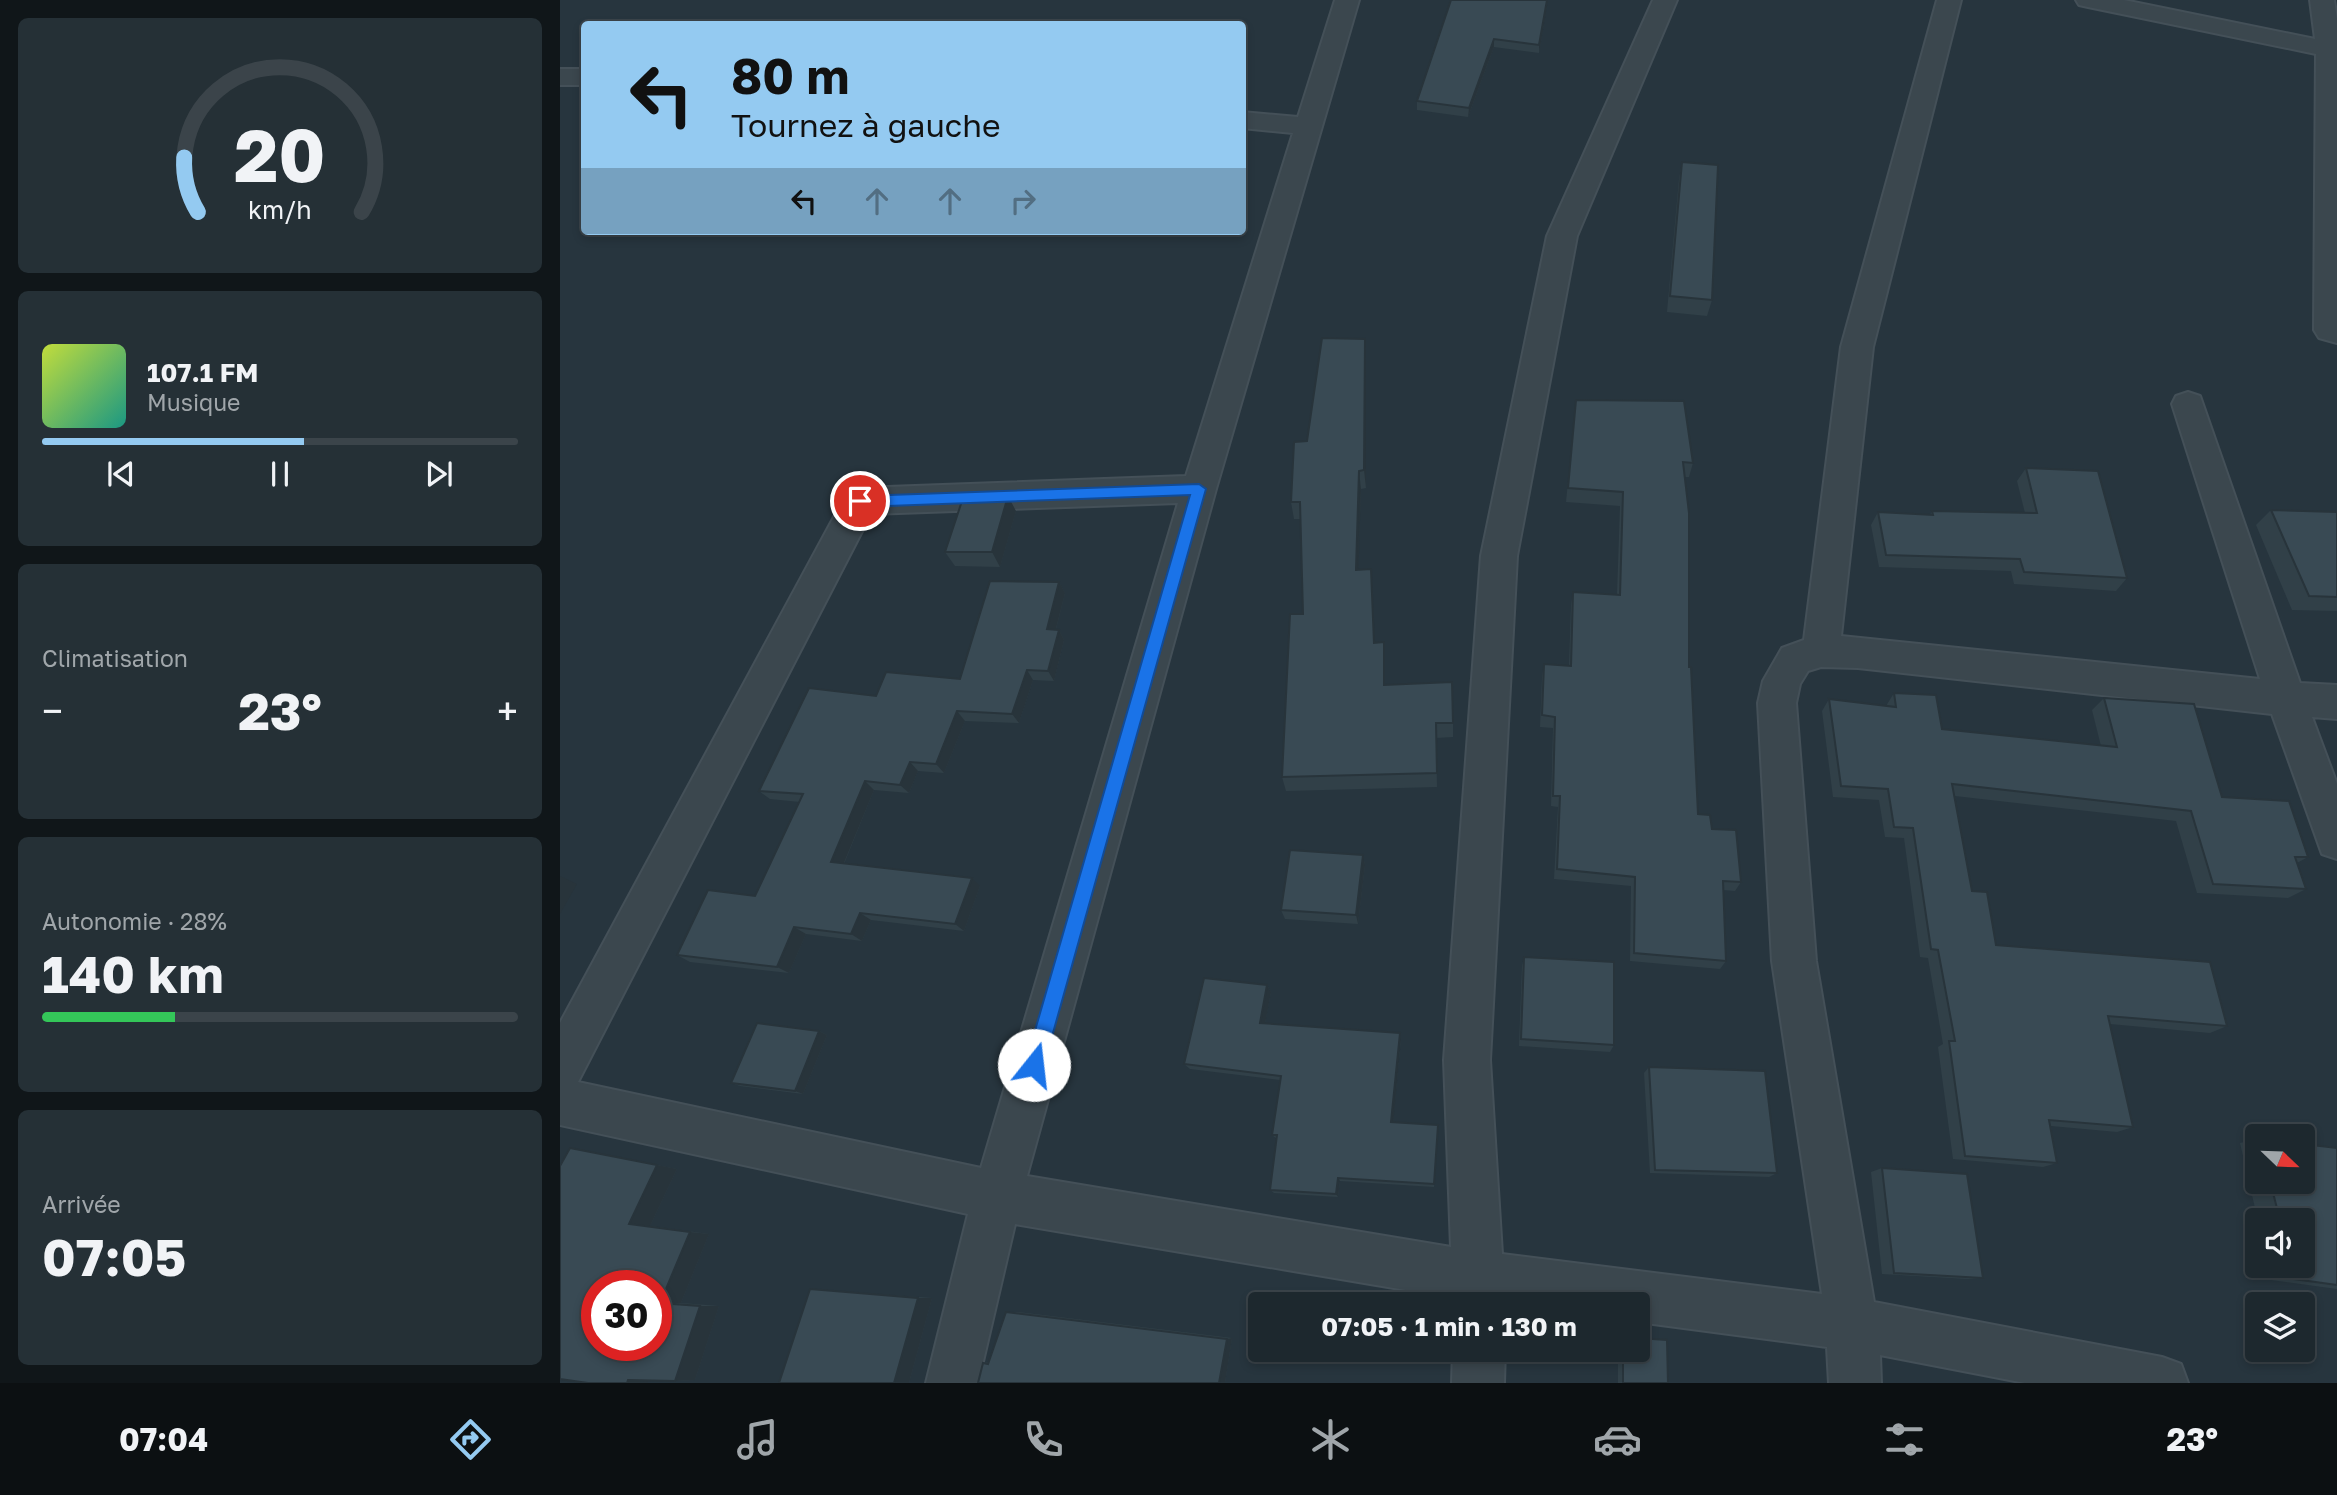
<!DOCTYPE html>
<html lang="fr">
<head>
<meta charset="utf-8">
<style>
	body { margin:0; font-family:"Golos Text",sans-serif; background:#253036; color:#f1f3f6; height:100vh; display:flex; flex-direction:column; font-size:26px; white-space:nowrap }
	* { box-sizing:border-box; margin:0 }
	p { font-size:23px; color:#a0a6aa }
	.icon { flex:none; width:38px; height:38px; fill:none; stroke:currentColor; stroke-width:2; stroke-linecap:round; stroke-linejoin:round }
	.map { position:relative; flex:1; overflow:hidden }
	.panel { display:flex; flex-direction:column; gap:18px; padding:18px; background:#101619; width:560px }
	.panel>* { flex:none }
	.banner { position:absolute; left:21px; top:21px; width:665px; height:214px; border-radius:7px; box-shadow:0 4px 10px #0003,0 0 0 2px #3b444a; background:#94caf1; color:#111; overflow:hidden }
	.needle { width:46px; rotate:113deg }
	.controls { position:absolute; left:1685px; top:1124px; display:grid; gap:14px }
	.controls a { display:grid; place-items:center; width:70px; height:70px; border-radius:7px; background:#1d282e; box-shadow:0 4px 10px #0003,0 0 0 2px #3b444a; font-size:35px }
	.speed { position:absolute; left:21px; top:1270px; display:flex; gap:14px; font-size:35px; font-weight:700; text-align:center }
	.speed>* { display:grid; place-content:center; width:91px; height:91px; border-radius:50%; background:#1d282e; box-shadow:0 4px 10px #0003,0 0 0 2px #3b444a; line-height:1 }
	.speed .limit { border:10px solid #d22; background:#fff; color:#111 }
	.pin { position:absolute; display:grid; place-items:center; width:60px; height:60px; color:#fff; margin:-30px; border:4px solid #fff; border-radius:50%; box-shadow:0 2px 7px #0007 }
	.me { position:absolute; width:77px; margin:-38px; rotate:16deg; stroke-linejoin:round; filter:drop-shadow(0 0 5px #0008) }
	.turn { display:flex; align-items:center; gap:24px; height:147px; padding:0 35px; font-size:32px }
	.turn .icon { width:91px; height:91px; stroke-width:2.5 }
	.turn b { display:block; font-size:49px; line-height:60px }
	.lanes { display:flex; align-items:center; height:66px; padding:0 35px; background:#0003; justify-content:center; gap:35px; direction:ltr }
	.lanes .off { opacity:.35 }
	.big { font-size:52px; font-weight:700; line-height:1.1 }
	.panel .tile { flex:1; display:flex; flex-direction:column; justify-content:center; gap:10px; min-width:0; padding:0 24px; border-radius:10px; background:#253036 }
	.panel .dial { align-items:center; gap:0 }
	.dial svg { height:182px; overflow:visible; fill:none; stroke:#3b444a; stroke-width:7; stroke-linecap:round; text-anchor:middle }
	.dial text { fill:#f1f3f6; stroke:none }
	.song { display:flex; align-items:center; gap:21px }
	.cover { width:84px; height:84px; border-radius:10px; background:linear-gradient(135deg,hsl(70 70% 55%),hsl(170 70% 35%)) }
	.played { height:7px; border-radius:4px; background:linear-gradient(90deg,#94caf1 55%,#3b444a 55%) }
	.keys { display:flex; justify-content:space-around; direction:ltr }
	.heat { display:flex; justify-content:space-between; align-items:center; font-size:38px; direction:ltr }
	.charge { height:10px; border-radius:5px; background:linear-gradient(90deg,#34c759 28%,#3b444a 0) }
	.trip { position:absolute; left:688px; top:1292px; width:402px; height:70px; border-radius:7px; background:#1d282e; box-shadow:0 4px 10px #0003,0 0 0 2px #3b444a; font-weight:700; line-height:70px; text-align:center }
	.tabs { display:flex; height:112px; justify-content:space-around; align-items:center; background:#0c1012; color:#a0a6aa }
	.tabs .icon { width:49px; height:49px }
	.tabs .on { color:#94caf1 }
	.tabs b { font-size:32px; color:#f1f3f6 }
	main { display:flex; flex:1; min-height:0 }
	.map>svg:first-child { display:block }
</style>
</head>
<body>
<main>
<section class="panel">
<div class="tile dial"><svg viewBox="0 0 100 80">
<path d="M14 69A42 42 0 1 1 86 69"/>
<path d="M14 69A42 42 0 0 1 8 45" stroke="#94caf1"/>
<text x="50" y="56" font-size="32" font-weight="700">20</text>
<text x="50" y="72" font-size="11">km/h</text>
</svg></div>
<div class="tile">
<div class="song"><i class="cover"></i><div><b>107.1 FM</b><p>Musique</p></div></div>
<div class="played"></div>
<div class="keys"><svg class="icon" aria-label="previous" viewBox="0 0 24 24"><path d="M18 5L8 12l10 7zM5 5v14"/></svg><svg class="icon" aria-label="pause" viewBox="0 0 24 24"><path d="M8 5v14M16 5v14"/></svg><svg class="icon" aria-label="next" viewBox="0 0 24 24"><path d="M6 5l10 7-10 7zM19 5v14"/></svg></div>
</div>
<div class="tile"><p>Climatisation</p>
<div class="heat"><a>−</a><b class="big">23°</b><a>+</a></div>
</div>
<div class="tile"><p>Autonomie · 28%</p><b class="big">140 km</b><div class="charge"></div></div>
<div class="tile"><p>Arrivée</p><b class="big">07:05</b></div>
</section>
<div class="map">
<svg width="1777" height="1383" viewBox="0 0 1777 1383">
	<rect width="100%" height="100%" fill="#27353e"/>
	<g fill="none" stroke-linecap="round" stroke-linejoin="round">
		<g stroke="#445058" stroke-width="4">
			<g id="street">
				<path d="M 775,0 L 799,0 L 656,489 L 467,1176 L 891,1247 L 884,1060 L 921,556 L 987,236 L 1093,0 L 1117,0 L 1017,236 L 957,556 L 930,1060 L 942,1254 L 1262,1294 L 1212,961 L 1198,703 L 1203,681 L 1222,648 L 1244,640 L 1281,347 L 1377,0 L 1401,0 L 1313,347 L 1281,636 L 1700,679 L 1612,404 L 1616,396 L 1628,392 L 1640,396 L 1740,683 L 1777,685 L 1777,719 L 1752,717 L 1777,784 L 1777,859 L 1762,854 L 1712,714 L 1298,668 L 1261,667 L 1248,671 L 1240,684 L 1236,703 L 1256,961 L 1314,1302 L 1602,1357 L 1621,1364 L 1628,1383 L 1465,1383 L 1320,1355 L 1321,1383 L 1269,1383 L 1267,1347 L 1078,1322 L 1078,1304 L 894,1304 L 893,1298 L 455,1224 L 418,1383 L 366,1383 L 408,1214 L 0,1125 L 0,1023 L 288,491 L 300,488 L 626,476 L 733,133 L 682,128 L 682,112 L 738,117 ZM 618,503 L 421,1168 L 18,1082 L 311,514 Z"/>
				<path d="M 1516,0 L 1564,0 L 1755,39 L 1750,0 L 1774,0 L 1777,19 L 1777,343 L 1759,338 L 1754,330 L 1756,54 L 1528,7 L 1519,5 Z"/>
				<rect x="0" y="69" width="24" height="16"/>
				<path d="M 893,1349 L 945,1349 L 944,1383 L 892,1383 Z"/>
			</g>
		</g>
		<use href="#street" fill="#3b474e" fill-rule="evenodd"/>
	</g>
	<g fill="#314048">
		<path d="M 891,0 L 988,0 L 979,53 L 934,47 L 908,117 L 857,110 L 857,101 Z"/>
		<path d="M 1122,162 L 1152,300 L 1147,316 L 1107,312 L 1119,179 Z"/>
		<path d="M 806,358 L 806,488 L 801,489 L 798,570 L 812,586 L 815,643 L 825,658 L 825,685 L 893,723 L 893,737 L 876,738 L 877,787 L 726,791 L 722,777 L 743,614 L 740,519 L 734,519 L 731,502 L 747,441 Z"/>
		<path d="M 1016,400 L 1133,463 L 1129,477 L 1125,477 L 1129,667 L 1138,814 L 1152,829 L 1181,882 L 1175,891 L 1163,890 L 1166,961 L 1160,969 L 1070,961 L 1071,886 L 994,879 L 998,807 L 991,806 L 993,728 L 980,727 L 982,677 L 984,664 L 1009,666 L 1011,605 L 1013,592 L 1057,595 L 1060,506 L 1006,502 Z"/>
		<path d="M 1466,468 L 1567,578 L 1556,591 L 1454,584 L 1451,571 L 1319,567 L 1311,525 L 1318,512 L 1370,515 L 1372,511 L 1465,513 L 1457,481 Z"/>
		<path d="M 1711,510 L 1777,512 L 1777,611 L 1732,610 L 1696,525 Z"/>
		<path d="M 456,511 L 440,567 L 395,566 L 385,552 Z"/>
		<path d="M 499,582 L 505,593 L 496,629 L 499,630 L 504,640 L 494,681 L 473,680 L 459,723 L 405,721 L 384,773 L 358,771 L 349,793 L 314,790 L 284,864 L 420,886 L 404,931 L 311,920 L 302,941 L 246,934 L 229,973 L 130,962 L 117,955 L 195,896 L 240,802 L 210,799 L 199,791 L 316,696 L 400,679 Z"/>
		<path d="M 1334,693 L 1382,729 L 1541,746 L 1532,710 L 1544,698 L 1662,797 L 1748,857 L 1737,863 L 1746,889 L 1728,898 L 1637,893 L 1616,821 L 1395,796 L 1412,891 L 1436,945 L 1667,1026 L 1650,1033 L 1550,1024 L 1573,1127 L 1557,1132 L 1491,1126 L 1497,1163 L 1483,1167 L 1393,1159 L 1378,1047 L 1383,1044 L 1368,958 L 1360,957 L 1344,838 L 1325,837 L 1319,800 L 1273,797 L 1262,711 L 1269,699 L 1326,706 Z"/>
		<path d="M 803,855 L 805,865 L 798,924 L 725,919 L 721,910 Z"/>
		<path d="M 964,957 L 1054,1045 L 1050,1052 L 959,1046 L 962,966 Z"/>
		<path d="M 707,985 L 711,992 L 705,1023 L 840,1033 L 841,1039 L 833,1122 L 878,1125 L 874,1187 L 780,1181 L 778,1197 L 714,1193 L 710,1190 L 717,1139 L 712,1135 L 720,1080 L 630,1069 L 624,1064 Z"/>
		<path d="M 259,1031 L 267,1035 L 243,1094 L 180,1086 L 171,1083 Z"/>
		<path d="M 1089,1067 L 1217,1173 L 1209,1177 L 1090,1173 L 1084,1073 Z"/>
		<path d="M 1698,1139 L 1698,1181 L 1743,1181 L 1777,1148 L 1777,1289 L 1711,1280 L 1708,1265 L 1743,1265 L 1743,1220 L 1698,1221 L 1680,1143 Z"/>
		<path d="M 10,1148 L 117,1169 L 90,1226 L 149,1234 L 121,1303 L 159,1306 L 135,1380 L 115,1381 L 89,1380 L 88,1383 L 28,1383 Z"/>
		<path d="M 1322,1168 L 1423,1278 L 1408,1279 L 1322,1274 L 1311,1172 Z"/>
		<path d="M 250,1289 L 372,1298 L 349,1383 L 219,1383 Z"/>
		<path d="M 446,1312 L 458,1312 L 672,1338 L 665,1383 L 418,1383 L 423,1363 L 429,1362 Z"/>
		<path d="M 1058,1349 L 1078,1349 L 1108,1383 L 1058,1383 Z"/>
	</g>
	<g fill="#28343b">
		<path d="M 987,0 L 988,0 L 979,53 L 979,45 Z"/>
		<path d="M 934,39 L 934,47 L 908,117 L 909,108 Z"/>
		<path d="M 805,339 L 806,358 L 806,488 L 804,470 Z"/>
		<path d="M 799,471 L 801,489 L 798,587 L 796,570 Z"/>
		<path d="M 448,496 L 456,511 L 440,567 L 432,552 Z"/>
		<path d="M 811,569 L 812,586 L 816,658 L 814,643 Z"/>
		<path d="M 499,582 L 505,593 L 493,640 L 487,629 Z"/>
		<path d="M 499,630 L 504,640 L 494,681 L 488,671 Z"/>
		<path d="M 824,642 L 825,658 L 825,700 L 824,685 Z"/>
		<path d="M 467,670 L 473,680 L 459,723 L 452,714 Z"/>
		<path d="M 397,711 L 405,721 L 384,773 L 376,764 Z"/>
		<path d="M 350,762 L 358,771 L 349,793 L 340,785 Z"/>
		<path d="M 305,781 L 314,790 L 281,870 L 271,862 Z"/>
		<path d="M 803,855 L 805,865 L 798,924 L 796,915 Z"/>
		<path d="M 0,876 L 17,884 L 0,914 Z"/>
		<path d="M 412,878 L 420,886 L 404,931 L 395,924 Z"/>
		<path d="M 300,913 L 311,920 L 302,941 L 291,934 Z"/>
		<path d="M 234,927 L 246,934 L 229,973 L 217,967 Z"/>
		<path d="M 707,985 L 711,992 L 704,1029 L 700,1023 Z"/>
		<path d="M 259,1031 L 267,1035 L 243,1094 L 235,1091 Z"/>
		<path d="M 840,1033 L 841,1039 L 833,1126 L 831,1122 Z"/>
		<path d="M 97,1165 L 117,1169 L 90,1226 L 69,1224 Z"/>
		<path d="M 778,1178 L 780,1181 L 778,1197 L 776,1194 Z"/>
		<path d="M 130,1232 L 149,1234 L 121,1303 L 100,1303 Z"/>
		<path d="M 358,1298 L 372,1298 L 349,1383 L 334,1383 Z"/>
		<path d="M 140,1306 L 159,1306 L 135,1380 L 115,1381 Z"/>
		<path d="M 672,1338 L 665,1383 L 659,1383 L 667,1339 Z"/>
		<path d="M 90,1378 L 88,1383 L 67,1383 L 68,1380 Z"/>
	</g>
	<g fill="#394a54" stroke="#28343b" stroke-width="2" fill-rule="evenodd">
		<path d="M 891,0 L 987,0 L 979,45 L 934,39 L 909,108 L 857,101 Z"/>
		<path d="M 1122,162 L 1158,165 L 1152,300 L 1110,296 Z"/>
		<path d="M 762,338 L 805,339 L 804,470 L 799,471 L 796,570 L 811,569 L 814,643 L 824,642 L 824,685 L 892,682 L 893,723 L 876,723 L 877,773 L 722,777 L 730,614 L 743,614 L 740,502 L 731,502 L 734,442 L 747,441 Z"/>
		<path d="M 1016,400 L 1124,401 L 1133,463 L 1123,462 L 1129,513 L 1129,667 L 1131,667 L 1138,814 L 1150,815 L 1152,829 L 1176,830 L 1181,882 L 1163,881 L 1166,961 L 1074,953 L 1075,877 L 997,869 L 1000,796 L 993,796 L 995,717 L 982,715 L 984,664 L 1011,666 L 1013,592 L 1060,595 L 1063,492 L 1008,488 Z"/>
		<path d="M 1466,468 L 1538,471 L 1567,578 L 1464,572 L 1460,559 L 1326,555 L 1318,512 L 1373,515 L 1372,511 L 1477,513 Z"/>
		<path d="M 448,496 L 432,552 L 385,552 L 403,498 Z"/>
		<path d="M 1711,510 L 1777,512 L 1777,597 L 1749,596 Z"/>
		<path d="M 430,581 L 499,582 L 487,629 L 499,630 L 488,671 L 467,670 L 452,714 L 397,711 L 376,764 L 350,762 L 340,785 L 305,781 L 271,862 L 412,878 L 395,924 L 300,913 L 291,934 L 234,927 L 217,967 L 117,955 L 148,890 L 195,896 L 243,794 L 199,791 L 249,688 L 316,696 L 326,672 L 400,679 Z"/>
		<path d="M 1334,693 L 1376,695 L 1382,729 L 1557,747 L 1544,698 L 1634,704 L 1662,797 L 1729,801 L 1748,857 L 1735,857 L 1746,889 L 1653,884 L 1631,811 L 1392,784 L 1412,891 L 1427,892 L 1436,945 L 1650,962 L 1667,1026 L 1548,1016 L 1573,1127 L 1489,1120 L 1497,1163 L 1405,1156 L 1389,1041 L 1395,1041 L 1378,950 L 1371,949 L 1353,828 L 1334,827 L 1328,789 L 1281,786 L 1269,699 L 1336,707 Z"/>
		<path d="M 730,850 L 803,855 L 796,915 L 721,910 Z"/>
		<path d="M 964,957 L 1054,962 L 1054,1045 L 961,1039 Z"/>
		<path d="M 644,978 L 707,985 L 700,1023 L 840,1033 L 831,1122 L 878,1125 L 874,1184 L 778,1178 L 776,1194 L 710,1190 L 717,1135 L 712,1135 L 721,1076 L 624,1064 Z"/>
		<path d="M 197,1023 L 259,1031 L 235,1091 L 171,1083 Z"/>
		<path d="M 1089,1067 L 1205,1071 L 1217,1173 L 1095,1170 Z"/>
		<path d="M 1743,1144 L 1777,1148 L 1777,1285 L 1734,1279 L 1730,1265 L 1743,1265 L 1743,1220 L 1720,1220 L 1710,1181 L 1743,1181 Z"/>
		<path d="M 10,1148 L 97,1165 L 69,1224 L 130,1232 L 100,1303 L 140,1306 L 115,1381 L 68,1380 L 67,1383 L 28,1383 L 0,1379 L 0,1166 ZM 37,1286 L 96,1286 L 96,1346 L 37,1346 Z"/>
		<path d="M 1322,1168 L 1407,1174 L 1423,1278 L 1334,1273 Z"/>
		<path d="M 250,1289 L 358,1298 L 334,1383 L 219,1383 Z"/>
		<path d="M 446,1312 L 667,1339 L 659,1383 L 418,1383 L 423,1363 L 428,1364 Z"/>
		<path d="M 1078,1338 L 1107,1340 L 1108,1383 L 1063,1383 L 1063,1349 L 1078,1349 Z"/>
	</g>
	<path fill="#1a73e8" stroke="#114b97" stroke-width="2" d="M 639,484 L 646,489 L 484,1065 L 481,1072 L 474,1075 L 467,1072 L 465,1065 L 630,495 L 300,507 L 293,501 L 300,496 Z"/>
</svg>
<div class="controls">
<a><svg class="needle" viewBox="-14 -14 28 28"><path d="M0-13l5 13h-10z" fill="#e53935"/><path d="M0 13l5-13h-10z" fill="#a0a6aa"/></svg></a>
<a><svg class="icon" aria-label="sound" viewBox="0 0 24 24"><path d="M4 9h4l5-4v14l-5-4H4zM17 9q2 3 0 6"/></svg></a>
<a><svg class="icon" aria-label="layers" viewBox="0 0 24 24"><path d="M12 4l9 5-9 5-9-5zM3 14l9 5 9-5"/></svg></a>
</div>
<div class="speed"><div class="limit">30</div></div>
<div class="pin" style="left:300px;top:501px;background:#d93025"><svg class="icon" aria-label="arrive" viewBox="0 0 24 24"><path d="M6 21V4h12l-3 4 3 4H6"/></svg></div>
<svg class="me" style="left:474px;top:1065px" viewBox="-20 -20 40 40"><circle r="19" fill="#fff"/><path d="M0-13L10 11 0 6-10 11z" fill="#1a73e8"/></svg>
<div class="trip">07:05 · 1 min · 130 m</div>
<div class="banner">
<div class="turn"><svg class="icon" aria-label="left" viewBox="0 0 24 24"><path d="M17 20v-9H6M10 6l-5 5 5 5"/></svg><div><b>80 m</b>Tournez à gauche</div></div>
<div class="lanes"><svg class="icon" aria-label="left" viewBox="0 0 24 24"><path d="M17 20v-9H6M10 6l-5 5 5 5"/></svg><svg class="icon off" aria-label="ahead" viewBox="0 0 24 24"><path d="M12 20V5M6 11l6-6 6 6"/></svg><svg class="icon off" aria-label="ahead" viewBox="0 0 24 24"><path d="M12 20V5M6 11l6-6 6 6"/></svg><svg class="icon off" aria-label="right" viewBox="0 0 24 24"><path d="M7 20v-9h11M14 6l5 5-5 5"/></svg></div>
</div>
</div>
</main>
<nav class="tabs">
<b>07:04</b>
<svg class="icon on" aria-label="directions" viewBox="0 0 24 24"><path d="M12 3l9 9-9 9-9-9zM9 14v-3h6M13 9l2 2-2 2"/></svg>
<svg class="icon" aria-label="music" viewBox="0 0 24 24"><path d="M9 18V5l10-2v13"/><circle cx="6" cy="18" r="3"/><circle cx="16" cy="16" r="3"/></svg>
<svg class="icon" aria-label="phone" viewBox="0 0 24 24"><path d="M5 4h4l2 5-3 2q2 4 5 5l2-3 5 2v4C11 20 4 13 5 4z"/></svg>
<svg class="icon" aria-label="climate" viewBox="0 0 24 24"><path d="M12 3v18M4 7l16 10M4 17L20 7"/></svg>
<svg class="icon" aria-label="car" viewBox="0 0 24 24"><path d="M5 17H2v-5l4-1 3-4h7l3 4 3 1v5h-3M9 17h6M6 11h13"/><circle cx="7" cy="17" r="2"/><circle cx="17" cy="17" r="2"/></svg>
<svg class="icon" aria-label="filters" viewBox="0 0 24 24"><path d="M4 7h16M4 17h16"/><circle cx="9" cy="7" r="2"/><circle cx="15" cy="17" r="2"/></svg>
<b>23°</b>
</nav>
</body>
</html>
